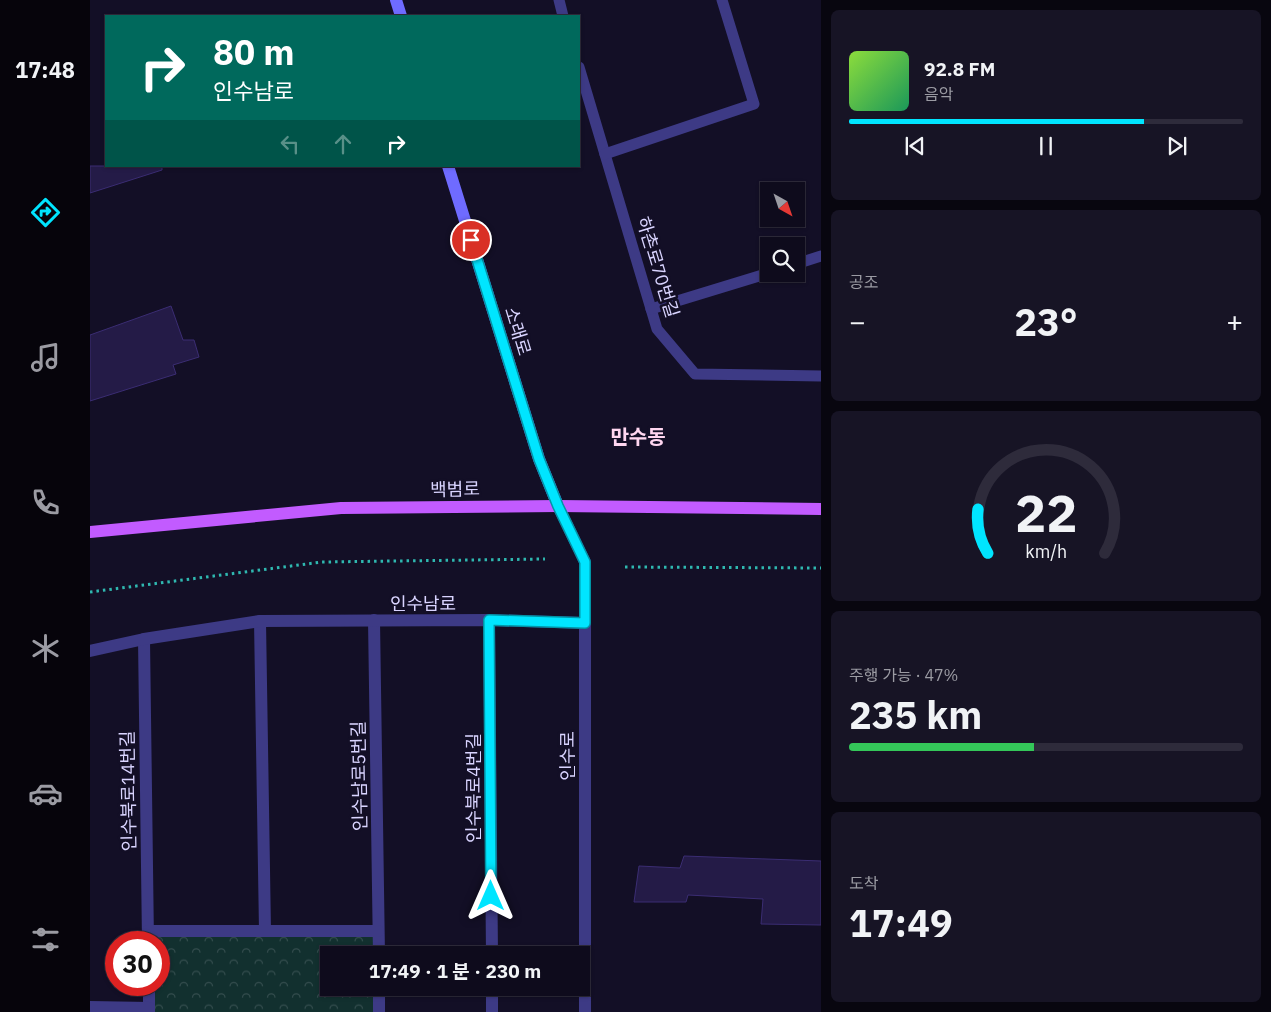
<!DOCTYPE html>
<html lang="ko">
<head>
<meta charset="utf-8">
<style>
	body { margin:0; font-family:"IBM Plex Sans","Noto Sans KR",sans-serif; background:#171425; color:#f1f3f6; height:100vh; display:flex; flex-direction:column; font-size:19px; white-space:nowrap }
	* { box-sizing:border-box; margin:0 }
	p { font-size:16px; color:#9b9ba3 }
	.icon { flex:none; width:28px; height:28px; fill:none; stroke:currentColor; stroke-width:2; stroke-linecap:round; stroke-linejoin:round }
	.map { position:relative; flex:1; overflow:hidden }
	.side { display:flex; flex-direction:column; gap:10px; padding:10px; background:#08060f; width:450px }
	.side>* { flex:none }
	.hud { position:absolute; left:15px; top:15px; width:475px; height:152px; border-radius:0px; box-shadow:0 1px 4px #0004,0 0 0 1px #2e2b3b; background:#00695c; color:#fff; overflow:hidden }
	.needle { width:32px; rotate:140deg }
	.tools { position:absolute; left:670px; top:182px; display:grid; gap:10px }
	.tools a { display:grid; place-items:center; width:45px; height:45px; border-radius:0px; background:#0e0b1c; box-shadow:0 1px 4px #0004,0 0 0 1px #2e2b3b; font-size:25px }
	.speed { position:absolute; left:15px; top:931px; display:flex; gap:10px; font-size:25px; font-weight:700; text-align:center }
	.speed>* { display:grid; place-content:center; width:65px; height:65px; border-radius:50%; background:#0e0b1c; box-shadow:0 1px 4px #0004,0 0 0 1px #2e2b3b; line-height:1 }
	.speed .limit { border:8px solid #d22; background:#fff; color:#111 }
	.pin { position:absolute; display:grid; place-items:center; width:42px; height:42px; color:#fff; margin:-21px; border:2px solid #fff; border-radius:50%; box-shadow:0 1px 5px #0007 }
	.me { position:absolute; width:55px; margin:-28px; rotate:0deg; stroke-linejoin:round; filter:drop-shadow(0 0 4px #0008) }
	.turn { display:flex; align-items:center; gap:18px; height:105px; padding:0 25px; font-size:22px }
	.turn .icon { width:65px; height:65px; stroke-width:2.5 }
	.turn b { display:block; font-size:35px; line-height:42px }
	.lanes { display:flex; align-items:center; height:48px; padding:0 25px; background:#0003; justify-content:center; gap:25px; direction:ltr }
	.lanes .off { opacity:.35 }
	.big { font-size:38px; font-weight:700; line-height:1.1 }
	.side .widget { flex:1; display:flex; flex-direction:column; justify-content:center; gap:8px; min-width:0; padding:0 18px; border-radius:8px; background:#171425 }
	.side .dial { align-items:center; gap:0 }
	.dial svg { height:130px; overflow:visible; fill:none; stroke:#2e2b3b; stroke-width:7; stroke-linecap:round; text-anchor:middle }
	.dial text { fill:#f1f3f6; stroke:none }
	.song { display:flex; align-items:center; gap:15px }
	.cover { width:60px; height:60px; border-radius:8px; background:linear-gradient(135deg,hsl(90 70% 55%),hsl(150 70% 35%)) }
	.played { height:5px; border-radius:2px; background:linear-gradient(90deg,#00e5ff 75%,#2e2b3b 75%) }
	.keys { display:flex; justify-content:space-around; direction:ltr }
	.heat { display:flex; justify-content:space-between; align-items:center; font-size:28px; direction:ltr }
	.charge { height:8px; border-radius:4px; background:linear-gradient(90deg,#34c759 47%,#2e2b3b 0) }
	.trip { position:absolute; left:230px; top:946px; width:270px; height:50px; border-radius:0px; background:#0e0b1c; box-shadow:0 1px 4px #0004,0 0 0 1px #2e2b3b; font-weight:700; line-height:50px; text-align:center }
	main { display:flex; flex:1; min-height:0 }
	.dock { display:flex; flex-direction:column; width:90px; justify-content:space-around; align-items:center; background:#06040b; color:#9b9ba3 }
	.dock .icon { width:35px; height:35px }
	.dock .current { color:#00e5ff }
	.dock b { font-size:22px; color:#f1f3f6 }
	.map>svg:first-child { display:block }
</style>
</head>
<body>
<main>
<nav class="dock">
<b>17:48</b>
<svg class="icon current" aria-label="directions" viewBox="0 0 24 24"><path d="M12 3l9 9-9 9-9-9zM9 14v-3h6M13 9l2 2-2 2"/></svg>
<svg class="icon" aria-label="music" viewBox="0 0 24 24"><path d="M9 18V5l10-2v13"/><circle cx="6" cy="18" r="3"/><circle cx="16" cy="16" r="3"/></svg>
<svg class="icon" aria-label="phone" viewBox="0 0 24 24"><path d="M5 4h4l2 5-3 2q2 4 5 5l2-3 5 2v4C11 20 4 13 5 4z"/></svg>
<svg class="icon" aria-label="climate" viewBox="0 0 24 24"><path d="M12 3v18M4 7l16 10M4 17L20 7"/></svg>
<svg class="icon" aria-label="car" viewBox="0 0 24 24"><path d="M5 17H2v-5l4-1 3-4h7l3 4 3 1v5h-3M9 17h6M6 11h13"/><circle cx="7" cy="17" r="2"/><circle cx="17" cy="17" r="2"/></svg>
<svg class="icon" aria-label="filters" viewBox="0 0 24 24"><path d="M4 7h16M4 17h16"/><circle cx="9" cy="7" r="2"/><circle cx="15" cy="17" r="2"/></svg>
</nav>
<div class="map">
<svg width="731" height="1012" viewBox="0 0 731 1012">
	<defs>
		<pattern id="park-crowns" width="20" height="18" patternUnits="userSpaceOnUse" patternTransform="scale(1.25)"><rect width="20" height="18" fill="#12302f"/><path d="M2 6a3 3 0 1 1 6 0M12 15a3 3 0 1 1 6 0" fill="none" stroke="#344d4e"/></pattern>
	</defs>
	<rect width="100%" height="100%" fill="#130f26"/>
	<path fill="url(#park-crowns)" d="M 58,931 L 288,931 L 289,955 L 239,955 L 239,988 L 289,988 L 289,1012 L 59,1012 L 59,985 L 69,985 L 69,942 L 58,942 Z"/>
	<g fill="#241b47" stroke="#3b2d73">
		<path d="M 0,166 L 72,166 L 72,170 L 0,193 Z"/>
		<path d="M 81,306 L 93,340 L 104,340 L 109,357 L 83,365 L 86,374 L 0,401 L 0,335 Z"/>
		<path d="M 594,856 L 731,861 L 731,925 L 671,924 L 673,899 L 598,895 L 596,902 L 544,902 L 549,866 L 590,868 Z"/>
	</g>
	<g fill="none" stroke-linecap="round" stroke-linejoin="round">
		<g stroke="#2fb8b0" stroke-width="3" stroke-dasharray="2.5 4" stroke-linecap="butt">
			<path d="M 535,567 L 731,568"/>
			<path d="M 0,592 L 232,562 L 455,559"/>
		</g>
		<g stroke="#3d3a85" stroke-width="11">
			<path d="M 469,0 L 473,16"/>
			<path d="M 489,67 L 567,329 L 605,374 L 731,376"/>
			<path d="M 515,154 L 664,104 L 632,0"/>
			<path d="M 706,264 L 731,256"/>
			<path d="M 561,309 L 679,273"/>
		</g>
		<g stroke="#3d3a85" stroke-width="12">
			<path d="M 468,506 L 495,562 L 495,1012"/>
			<path d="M 284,620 L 289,955"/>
			<path d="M 399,620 L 402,955"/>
			<path d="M 170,621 L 175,931"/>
			<path d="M 54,639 L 58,942"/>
			<path d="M 0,651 L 54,639 L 170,621 L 399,620 L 495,623"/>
			<path d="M 58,931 L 288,931"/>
			<path d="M 59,985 L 59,1012"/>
			<path d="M 289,988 L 289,1012"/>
			<path d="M 402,988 L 402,1012"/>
			<path d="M 0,1007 L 59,1008"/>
		</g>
		<g stroke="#6f6bff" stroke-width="12">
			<path d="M 306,0 L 311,16"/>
			<path d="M 358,166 L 449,459 L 468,506"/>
		</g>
		<path stroke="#c25bff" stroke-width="12" d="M 0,532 L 251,508 L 468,506 L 731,509"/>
	</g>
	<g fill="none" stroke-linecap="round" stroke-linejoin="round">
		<g stroke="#0095a6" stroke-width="12">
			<path id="route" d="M 381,240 L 449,459 L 468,506 L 495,562 L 495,623 L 399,620 L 401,896"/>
		</g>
		<use href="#route" stroke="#00e5ff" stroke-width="9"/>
	</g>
	<g text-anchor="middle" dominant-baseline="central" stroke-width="5" stroke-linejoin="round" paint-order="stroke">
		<g font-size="18" fill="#d9d4ff" stroke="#130f26">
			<text transform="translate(568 267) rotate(73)">하촌로70번길</text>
			<text transform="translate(428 331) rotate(73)">소래로</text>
			<text transform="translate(365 489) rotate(-1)">백범로</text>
			<text x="333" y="603">인수남로</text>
			<text transform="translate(477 756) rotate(-90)">인수로</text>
			<text transform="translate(269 776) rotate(-91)">인수남로5번길</text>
			<text transform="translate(383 788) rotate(-90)">인수북로4번길</text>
			<text transform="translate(38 791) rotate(-91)">인수북로14번길</text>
		</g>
		<g font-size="20" font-weight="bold" fill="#ffd6f0" stroke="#130f26">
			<text x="548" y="436">만수동</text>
		</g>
	</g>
</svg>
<div class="tools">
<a><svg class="needle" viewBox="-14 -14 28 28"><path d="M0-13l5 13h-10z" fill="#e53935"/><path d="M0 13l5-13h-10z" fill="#9b9ba3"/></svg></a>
<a><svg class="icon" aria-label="search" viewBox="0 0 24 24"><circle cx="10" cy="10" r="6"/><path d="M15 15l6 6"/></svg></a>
</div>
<div class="speed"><div class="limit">30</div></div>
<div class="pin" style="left:381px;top:240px;background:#d93025"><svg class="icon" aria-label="arrive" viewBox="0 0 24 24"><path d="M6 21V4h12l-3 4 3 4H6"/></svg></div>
<svg class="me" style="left:401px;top:896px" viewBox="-20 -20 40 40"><path d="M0-17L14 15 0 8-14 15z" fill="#00e5ff" stroke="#fff" stroke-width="4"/></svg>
<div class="trip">17:49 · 1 분 · 230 m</div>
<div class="hud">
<div class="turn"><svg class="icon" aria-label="right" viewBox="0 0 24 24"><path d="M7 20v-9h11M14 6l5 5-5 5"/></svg><div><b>80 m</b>인수남로</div></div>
<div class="lanes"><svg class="icon off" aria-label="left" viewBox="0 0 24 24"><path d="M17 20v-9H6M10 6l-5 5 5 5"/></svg><svg class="icon off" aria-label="ahead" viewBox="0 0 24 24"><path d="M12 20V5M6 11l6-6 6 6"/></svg><svg class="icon" aria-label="right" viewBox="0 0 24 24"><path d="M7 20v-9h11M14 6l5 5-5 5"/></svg></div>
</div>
</div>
<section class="side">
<div class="widget">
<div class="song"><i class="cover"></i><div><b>92.8 FM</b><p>음악</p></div></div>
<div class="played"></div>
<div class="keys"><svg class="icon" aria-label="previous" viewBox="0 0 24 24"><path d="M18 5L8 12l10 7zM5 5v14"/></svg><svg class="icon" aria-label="pause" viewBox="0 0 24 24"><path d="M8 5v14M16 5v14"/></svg><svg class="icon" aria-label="next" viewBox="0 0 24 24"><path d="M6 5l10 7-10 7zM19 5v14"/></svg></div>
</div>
<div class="widget"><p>공조</p>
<div class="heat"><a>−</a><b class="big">23°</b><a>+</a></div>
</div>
<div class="widget dial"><svg viewBox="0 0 100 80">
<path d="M14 69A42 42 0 1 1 86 69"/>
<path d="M14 69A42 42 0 0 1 8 42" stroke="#00e5ff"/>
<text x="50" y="56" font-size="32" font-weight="700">22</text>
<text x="50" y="72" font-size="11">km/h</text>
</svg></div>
<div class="widget"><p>주행 가능 · 47%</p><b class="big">235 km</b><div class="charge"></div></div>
<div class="widget"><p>도착</p><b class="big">17:49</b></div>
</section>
</main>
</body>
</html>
